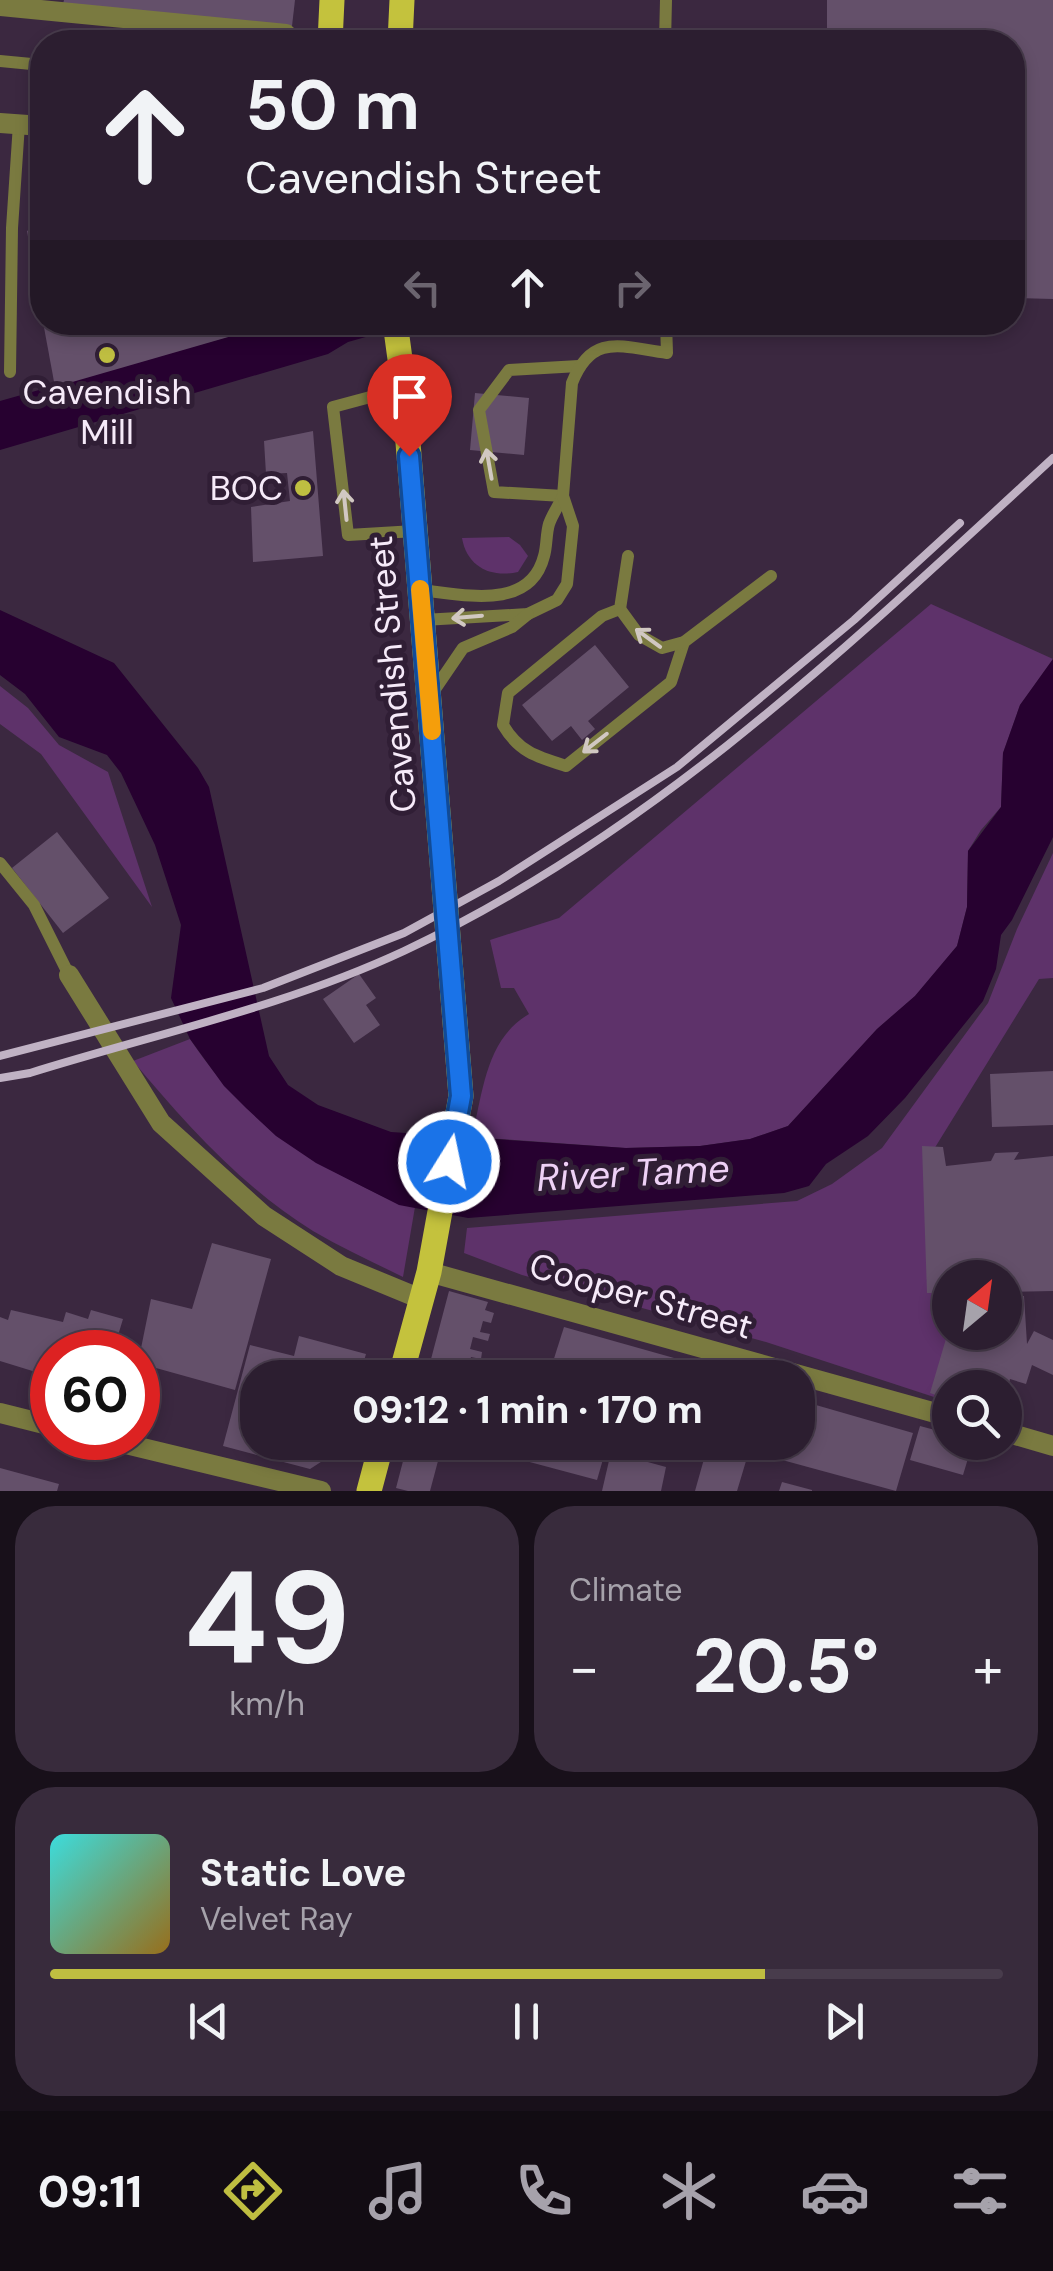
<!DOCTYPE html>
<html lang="en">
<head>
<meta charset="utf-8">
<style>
	body { margin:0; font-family:"DM Sans",sans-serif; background:#382b3c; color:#f1f3f6; height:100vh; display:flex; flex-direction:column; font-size:38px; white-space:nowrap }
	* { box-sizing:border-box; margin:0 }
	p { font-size:32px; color:#a6a2ab }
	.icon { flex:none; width:55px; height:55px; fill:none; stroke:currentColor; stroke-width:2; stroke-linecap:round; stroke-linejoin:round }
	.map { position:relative; height:1491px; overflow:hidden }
	.panel { display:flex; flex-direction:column; gap:15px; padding:15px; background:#18101a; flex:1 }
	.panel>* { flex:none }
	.top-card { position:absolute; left:30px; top:30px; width:995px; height:305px; border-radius:40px; box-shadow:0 5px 15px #0003,0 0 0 2px #483c4c; background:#2c1e30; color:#f1f3f6; overflow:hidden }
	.needle { width:65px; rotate:29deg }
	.tools { position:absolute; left:932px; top:1260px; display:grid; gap:20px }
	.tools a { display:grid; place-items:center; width:90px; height:90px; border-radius:50%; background:#2c1e30; box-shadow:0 5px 15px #0003,0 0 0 2px #483c4c; font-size:50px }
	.speed { position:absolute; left:30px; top:1330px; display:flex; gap:20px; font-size:50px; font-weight:700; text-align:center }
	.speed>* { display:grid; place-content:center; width:130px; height:130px; border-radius:50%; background:#2c1e30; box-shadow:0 5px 15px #0003,0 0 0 2px #483c4c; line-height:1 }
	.speed .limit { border:15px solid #d22; background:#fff; color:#111 }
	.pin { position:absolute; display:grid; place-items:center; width:85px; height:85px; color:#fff; margin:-102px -42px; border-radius:50% 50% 50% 0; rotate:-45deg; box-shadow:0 0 10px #0007 }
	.pin .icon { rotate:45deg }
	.me { position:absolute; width:110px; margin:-55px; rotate:10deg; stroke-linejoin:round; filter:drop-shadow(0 0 8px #0008) }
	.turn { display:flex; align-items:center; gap:35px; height:210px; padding:0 50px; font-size:45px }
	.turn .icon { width:130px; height:130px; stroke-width:2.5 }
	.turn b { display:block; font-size:70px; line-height:85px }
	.lanes { display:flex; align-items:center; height:95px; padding:0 50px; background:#0003; justify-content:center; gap:50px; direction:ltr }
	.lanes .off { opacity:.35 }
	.big { font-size:75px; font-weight:800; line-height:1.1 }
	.panel .tile { flex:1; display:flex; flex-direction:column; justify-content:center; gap:15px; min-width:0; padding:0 35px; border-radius:40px; background:#382b3c }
	.panel .dial { align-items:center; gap:0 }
	.dial b { font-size:130px; line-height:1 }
	.song { display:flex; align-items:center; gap:30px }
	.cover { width:120px; height:120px; border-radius:15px; background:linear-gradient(135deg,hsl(180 70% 55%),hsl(40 70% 35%)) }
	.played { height:10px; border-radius:5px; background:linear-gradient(90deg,#bfbe41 75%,#483c4c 75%) }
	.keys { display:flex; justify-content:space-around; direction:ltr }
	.heat { display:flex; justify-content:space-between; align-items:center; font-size:55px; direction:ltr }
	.panel .tiles { flex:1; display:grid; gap:15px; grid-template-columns:1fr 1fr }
	.tile:last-child { grid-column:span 2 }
	.trip { position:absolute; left:240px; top:1360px; width:575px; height:100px; border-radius:40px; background:#2c1e30; box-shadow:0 5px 15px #0003,0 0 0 2px #483c4c; font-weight:800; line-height:100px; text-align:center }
	.menu { display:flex; height:160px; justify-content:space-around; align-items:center; background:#120c13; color:#a6a2ab }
	.menu .icon { width:70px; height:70px }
	.menu .selected { color:#bfbe41 }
	.menu b { font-size:45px; color:#f1f3f6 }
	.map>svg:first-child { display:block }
</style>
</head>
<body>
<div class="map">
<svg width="1053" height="1491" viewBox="0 0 1053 1491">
	<rect width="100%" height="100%" fill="#3b2840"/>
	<g fill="#5e326a">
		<path d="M 509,537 L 520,545 L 528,556 L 518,572 C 491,578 467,567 462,538 Z"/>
		<path d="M 931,604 L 1053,659 L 1020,705 L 1003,753 L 1001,807 L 981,830 L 968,851 L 967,907 L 957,946 L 915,996 L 877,1029 L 788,1126 L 750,1139 L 700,1146 L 625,1148 L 472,1137 C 483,1092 486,1039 529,1014 L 514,988 L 501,988 L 490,940 L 559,918 Z"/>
		<path d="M 0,686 L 28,708 L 59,745 L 108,772 L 152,907 L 41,754 L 0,724 Z"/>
		<path d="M 1053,853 L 1053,978 L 1039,979 L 931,1154 L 950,1295 L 950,1332 L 956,1337 L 934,1397 L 766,1342 L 522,1275 L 464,1253 L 467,1228 L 797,1201 L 832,1184 L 882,1148 L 988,1003 L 1017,929 Z"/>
		<path d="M 190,1039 C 233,1104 288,1149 358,1184 C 376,1193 394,1203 415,1207 L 403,1277 C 373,1262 342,1248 313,1231 C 243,1188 184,1122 133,1061 Z"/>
	</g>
	<g fill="#270130">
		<path d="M 276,323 L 415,323 L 348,342 L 328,354 L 0,450 L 0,401 Z"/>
		<path d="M 0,610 L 114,663 L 198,768 L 209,787 L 269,1056 L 288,1085 L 318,1105 L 391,1132 L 626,1148 L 700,1146 L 750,1139 L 788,1126 L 877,1029 L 915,996 L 957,946 L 967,907 L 968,851 L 1001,807 L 1003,753 L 1020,705 L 1053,659 L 1053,837 L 1012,920 L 1001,935 L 996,969 L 983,1001 L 905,1098 L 868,1136 L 826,1164 L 809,1186 L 784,1193 L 468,1218 L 399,1205 L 316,1163 L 276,1136 L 246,1108 L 224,1086 L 190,1039 L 171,998 L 181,925 L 155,845 L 121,773 L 107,755 L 59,737 L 25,694 L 0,675 Z"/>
	</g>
	<g fill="#64506a">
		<path d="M 64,0 L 295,0 L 292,26 L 63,4 Z"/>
		<path d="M 827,0 L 1053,0 L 1053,299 L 1012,298 L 1012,42 L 827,42 Z"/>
		<path d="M 778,32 L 781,42 L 748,42 L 749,33 Z"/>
		<path d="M 42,223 L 42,308 L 41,308 L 27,231 Z"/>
		<path d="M 43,322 L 272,322 L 273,324 L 55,387 Z"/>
		<path d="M 475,393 L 529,398 L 524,455 L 470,450 Z"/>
		<path d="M 313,431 L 323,556 L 253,562 L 251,507 L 290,501 L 287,473 L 266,474 L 264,441 Z"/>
		<path d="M 595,645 L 629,687 L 588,721 L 595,729 L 582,740 L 571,726 L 552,741 L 522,705 Z"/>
		<path d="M 57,832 L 109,898 L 63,933 L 12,868 Z"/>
		<path d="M 359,974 L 376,998 L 366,1005 L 380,1025 L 354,1043 L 323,999 Z"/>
		<path d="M 1053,1071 L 1053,1125 L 992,1127 L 990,1074 Z"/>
		<path d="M 922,1146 L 943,1147 L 946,1166 L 991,1161 L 995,1153 L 1019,1152 L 1014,1160 L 1053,1156 L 1053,1291 L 1005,1292 L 1005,1278 L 950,1278 L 950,1293 L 927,1293 Z"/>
		<path d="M 212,1243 L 271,1259 L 235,1390 L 138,1363 L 151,1299 L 192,1309 Z"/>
		<path d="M 449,1291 L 488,1302 L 485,1310 L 494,1313 L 491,1323 L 483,1321 L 480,1332 L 490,1334 L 488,1341 L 473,1337 L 470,1349 L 482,1352 L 481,1359 L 471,1357 L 468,1370 L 478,1372 L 476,1378 L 426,1378 Z"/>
		<path d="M 1024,1296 L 1027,1344 L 1034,1331 L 1053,1340 L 1053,1375 L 1032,1365 L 1026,1384 L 1010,1379 L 1008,1388 L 950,1388 L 950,1400 L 930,1393 L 948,1332 L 1005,1332 L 1005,1297 Z"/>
		<path d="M 11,1310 L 63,1322 L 66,1312 L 88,1319 L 91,1310 L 123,1319 L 113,1352 L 52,1352 L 52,1377 L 0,1361 L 0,1317 L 8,1320 Z"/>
		<path d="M 564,1327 L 738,1376 L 738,1378 L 583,1378 L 551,1368 Z"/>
		<path d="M 299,1336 L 366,1354 L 359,1378 L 258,1378 L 258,1442 L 342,1442 L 341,1449 L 310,1469 L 223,1446 L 250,1345 L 294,1356 Z"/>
		<path d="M 520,1367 L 554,1376 L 554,1378 L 518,1378 Z"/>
		<path d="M 798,1391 L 804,1393 L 802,1401 L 913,1433 L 896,1491 L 749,1451 L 737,1491 L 695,1491 L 704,1459 L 695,1457 L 699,1442 L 798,1442 Z"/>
		<path d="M 920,1426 L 950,1434 L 950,1442 L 973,1442 L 963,1475 L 910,1460 Z"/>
		<path d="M 408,1442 L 481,1442 L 478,1455 L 442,1446 L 430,1491 L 408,1491 L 396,1488 Z"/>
		<path d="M 499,1442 L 608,1442 L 597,1480 L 496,1453 Z"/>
		<path d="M 611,1452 L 666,1467 L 661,1491 L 602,1491 Z"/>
		<path d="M 0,1468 L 59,1484 L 57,1491 L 0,1491 Z"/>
		<path d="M 782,1482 L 812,1490 L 812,1491 L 779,1491 Z"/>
	</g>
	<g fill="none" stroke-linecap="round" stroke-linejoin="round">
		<g stroke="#7a7a40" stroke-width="12">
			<path d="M 665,42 L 666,0"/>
			<path d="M 0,61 L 42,65"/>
			<path d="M 10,372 L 12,228 L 19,124"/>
			<path d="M 403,381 L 374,396 L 333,407 L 348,535 L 415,531"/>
			<path d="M 563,496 L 494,492 L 479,410 L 509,370 L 579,366"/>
			<path d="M 628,556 L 620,609 L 602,616 L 508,693 L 503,725 C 519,752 537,757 566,766 L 671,682 L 684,642"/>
			<path d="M 420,590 C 462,594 530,612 544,556 C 547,546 546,534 549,524 C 552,515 559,505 563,496"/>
			<path d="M 620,609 L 639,635 L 662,648 L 684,642 L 771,576"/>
			<path d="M 423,620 L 528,614 L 557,600 L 567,584 L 573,526 L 563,496 L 572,383 C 592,332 622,347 667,353 L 666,322"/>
			<path d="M 433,692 L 463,648 L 512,627 L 528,614"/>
			<path d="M 0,863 L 34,905 L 69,975"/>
		</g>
		<g stroke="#7a7a40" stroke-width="20">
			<path d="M 0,6 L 286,34"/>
			<path d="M 0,123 L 42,126"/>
			<path d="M 69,975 L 161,1123 L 264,1216 L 341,1266 L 421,1299"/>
			<path d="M 429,1272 L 950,1417"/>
			<path d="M 0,1413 L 52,1426"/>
			<path d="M 1005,1432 L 1053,1446"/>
			<path d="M 101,1438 L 321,1491"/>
		</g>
		<g stroke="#c4c23d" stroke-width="25">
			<path d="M 330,42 L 332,0"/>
			<path d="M 400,42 L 402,0"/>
			<path d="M 395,322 L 403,381 L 461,1096 L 429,1272 L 400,1378"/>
			<path d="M 369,1491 L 382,1442"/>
		</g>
		<g stroke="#c0b2c4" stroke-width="8">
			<path d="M 0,1056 L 263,988 L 404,933 L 499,881 L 677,767 L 854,620 L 960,523"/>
			<path d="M 0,1078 L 30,1073 C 155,1034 284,1007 404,951 C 653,834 853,642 1053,458"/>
		</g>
	</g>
	<defs><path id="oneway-shaft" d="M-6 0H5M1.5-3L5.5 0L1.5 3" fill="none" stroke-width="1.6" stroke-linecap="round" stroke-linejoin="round" transform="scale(2.5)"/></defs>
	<g stroke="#d1c8c2">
		<use href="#oneway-shaft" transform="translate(489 464) rotate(-100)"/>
		<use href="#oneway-shaft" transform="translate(345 505) rotate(-96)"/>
		<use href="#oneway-shaft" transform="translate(467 617) rotate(175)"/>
		<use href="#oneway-shaft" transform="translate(648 638) rotate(-144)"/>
		<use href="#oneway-shaft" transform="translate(595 743) rotate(142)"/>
	</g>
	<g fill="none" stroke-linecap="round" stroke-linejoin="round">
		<g stroke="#114b97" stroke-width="25">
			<path id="route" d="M 409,456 L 461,1096 L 449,1162"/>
		</g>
		<use href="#route" stroke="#1a73e8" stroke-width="18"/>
		<path stroke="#f59e0b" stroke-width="18" d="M 420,589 L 432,731"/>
	</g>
	<g fill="#bfbe41" stroke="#301e35" stroke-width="4">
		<circle cx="107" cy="355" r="10"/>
		<circle cx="303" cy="488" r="10"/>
	</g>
	<g text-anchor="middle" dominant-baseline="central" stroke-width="10" stroke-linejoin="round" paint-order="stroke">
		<g font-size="35" fill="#f6eaf9" stroke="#301e35">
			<text x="107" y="392">Cavendish<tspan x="107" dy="40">Mill</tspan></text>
			<text x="283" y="488" text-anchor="end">BOC</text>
		</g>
		<g font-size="35" fill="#f6eaf9" stroke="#301e35">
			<text transform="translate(392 674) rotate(-95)">Cavendish Street</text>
			<text transform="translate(641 1296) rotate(16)">Cooper Street</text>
		</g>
		<g font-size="38" font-style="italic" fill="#eed1f6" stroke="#301e35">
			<text transform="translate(633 1173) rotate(-3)">River Tame</text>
		</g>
	</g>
</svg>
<div class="tools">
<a><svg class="needle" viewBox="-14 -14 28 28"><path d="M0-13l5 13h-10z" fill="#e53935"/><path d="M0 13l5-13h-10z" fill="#a6a2ab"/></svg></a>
<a><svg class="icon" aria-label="search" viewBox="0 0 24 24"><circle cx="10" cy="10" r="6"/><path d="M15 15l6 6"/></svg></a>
</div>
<div class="speed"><div class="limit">60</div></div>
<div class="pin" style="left:409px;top:456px;background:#d93025"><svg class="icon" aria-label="arrive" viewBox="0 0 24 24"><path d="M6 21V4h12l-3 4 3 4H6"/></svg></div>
<svg class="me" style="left:449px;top:1162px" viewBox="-20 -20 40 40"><circle r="17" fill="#1a73e8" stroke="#fff" stroke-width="3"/><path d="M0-11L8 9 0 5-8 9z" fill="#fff"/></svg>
<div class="trip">09:12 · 1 min · 170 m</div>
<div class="top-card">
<div class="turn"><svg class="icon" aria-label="ahead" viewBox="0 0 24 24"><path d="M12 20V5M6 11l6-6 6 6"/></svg><div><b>50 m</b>Cavendish Street</div></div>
<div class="lanes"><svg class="icon off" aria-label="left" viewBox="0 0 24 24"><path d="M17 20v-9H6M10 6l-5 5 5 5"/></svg><svg class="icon" aria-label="ahead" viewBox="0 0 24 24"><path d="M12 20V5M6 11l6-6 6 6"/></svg><svg class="icon off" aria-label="right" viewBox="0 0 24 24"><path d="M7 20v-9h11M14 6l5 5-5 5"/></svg></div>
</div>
</div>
<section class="panel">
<div class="tiles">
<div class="tile dial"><b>49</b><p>km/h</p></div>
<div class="tile"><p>Climate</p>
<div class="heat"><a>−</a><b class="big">20.5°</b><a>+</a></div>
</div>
<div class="tile">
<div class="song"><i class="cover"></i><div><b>Static Love</b><p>Velvet Ray</p></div></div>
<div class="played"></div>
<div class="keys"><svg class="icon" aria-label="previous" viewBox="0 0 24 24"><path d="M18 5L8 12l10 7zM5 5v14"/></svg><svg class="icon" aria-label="pause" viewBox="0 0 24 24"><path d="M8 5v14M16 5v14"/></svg><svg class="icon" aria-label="next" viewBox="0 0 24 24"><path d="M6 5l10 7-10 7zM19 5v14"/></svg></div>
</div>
</div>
</section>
<nav class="menu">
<b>09:11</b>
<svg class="icon selected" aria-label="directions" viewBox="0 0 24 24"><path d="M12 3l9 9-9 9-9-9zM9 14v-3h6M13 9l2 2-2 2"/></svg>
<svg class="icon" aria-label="music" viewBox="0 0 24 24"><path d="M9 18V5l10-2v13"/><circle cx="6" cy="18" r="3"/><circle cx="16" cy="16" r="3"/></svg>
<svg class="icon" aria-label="phone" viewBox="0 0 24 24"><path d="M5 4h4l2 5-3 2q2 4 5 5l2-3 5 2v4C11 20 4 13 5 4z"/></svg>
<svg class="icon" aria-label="climate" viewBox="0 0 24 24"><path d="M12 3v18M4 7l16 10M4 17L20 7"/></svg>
<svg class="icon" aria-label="car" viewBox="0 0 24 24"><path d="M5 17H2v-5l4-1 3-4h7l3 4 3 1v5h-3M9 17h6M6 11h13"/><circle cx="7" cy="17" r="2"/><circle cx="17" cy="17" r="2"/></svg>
<svg class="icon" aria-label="filters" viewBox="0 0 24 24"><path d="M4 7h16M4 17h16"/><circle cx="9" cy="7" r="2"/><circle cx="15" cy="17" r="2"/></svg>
</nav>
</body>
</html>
